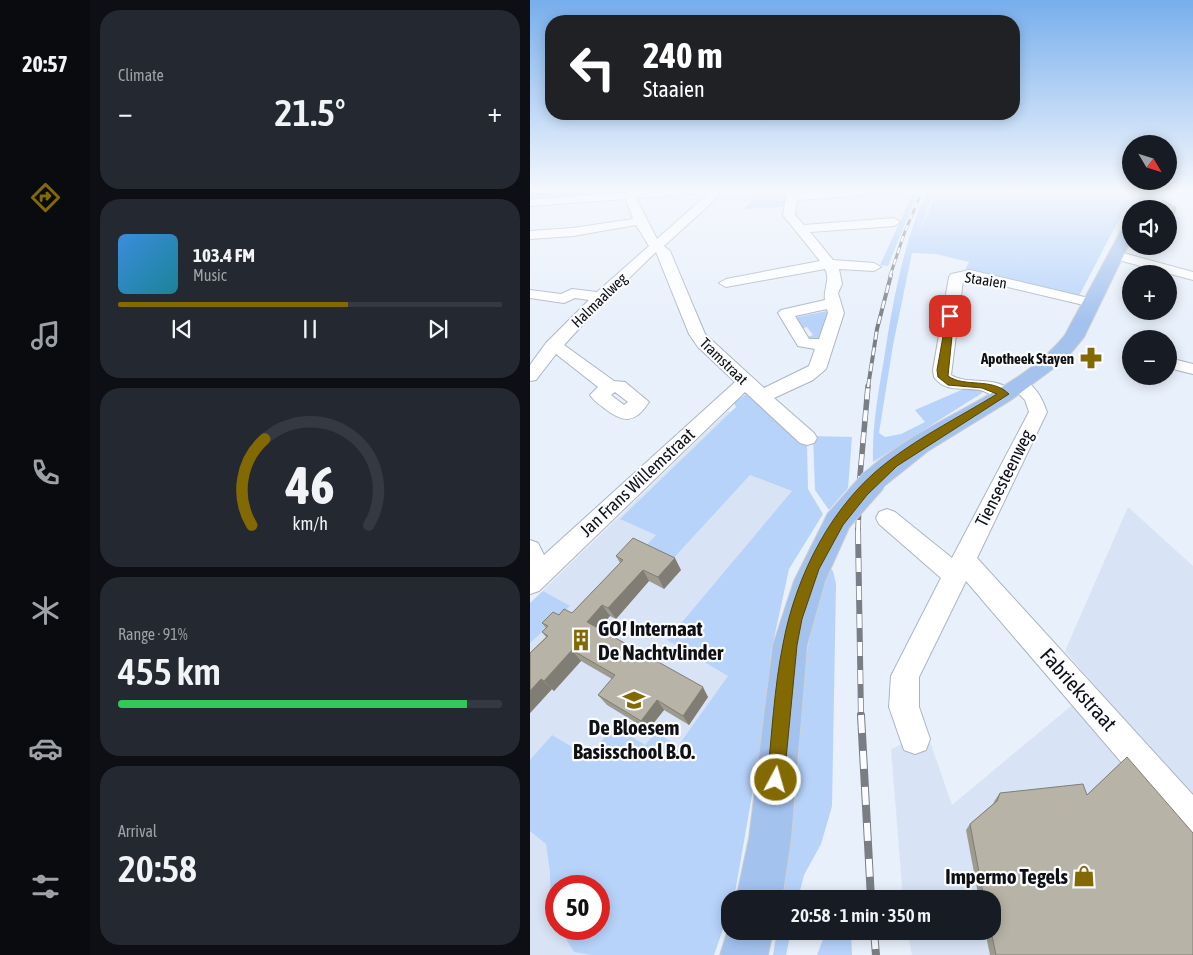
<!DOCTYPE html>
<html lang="en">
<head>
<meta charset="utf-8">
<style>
	body { margin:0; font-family:"Asap Condensed",sans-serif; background:#242831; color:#f1f3f6; height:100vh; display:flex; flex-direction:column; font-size:19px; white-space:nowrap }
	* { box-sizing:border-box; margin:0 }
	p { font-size:16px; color:#9ea1a6 }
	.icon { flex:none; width:28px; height:28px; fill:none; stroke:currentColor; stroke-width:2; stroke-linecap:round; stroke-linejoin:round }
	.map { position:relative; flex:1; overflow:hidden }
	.side { display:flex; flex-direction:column; gap:10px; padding:10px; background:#0d0f14; width:440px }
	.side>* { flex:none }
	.guide { position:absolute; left:15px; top:15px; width:475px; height:105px; border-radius:20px; box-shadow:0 2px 12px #0003; background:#202124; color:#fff; overflow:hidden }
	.needle { width:32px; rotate:128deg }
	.tools { position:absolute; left:592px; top:135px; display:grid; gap:10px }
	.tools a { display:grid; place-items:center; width:55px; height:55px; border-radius:50%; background:#171b24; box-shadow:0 2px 12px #0003; font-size:25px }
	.speed { position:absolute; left:15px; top:875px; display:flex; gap:10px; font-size:25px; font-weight:700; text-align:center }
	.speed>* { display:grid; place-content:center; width:65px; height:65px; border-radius:50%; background:#171b24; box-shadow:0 2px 12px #0003; line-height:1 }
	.speed .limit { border:8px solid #d22; background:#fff; color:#111 }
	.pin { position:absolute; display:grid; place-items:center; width:42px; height:42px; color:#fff; margin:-21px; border-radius:10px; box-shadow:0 2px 8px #0006 }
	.me { position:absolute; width:55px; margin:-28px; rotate:6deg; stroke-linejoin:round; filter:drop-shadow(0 0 4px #0008) }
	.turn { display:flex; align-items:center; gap:18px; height:105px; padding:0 15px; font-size:22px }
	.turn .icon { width:65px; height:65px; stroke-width:2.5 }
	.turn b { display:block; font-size:35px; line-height:42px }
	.big { font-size:38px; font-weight:600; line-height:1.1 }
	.side .widget { flex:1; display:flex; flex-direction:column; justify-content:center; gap:8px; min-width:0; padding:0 18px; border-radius:20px; background:#242831 }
	.side .dial { align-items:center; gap:0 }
	.dial svg { height:130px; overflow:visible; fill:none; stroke:#363941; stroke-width:7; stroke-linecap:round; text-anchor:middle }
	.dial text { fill:#f1f3f6; stroke:none }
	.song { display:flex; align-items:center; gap:15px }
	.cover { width:60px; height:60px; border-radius:8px; background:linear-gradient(135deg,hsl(210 70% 55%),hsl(190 70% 35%)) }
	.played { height:5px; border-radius:2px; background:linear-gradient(90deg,#836902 60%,#363941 60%) }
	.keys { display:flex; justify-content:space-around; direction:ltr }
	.heat { display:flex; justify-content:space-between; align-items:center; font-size:28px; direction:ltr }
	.charge { height:8px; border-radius:4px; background:linear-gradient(90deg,#34c759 91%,#363941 0) }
	.trip { position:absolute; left:191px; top:890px; width:280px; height:50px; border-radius:20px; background:#171b24; box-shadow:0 2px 12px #0003; font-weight:600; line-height:50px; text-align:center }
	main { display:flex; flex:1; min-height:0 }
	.dock { display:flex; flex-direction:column; width:90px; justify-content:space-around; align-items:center; background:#090b0e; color:#9ea1a6 }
	.dock .icon { width:35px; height:35px }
	.dock .selected { color:#836902 }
	.dock b { font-size:22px; color:#f1f3f6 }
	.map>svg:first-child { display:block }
</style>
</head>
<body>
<main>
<nav class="dock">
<b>20:57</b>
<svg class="icon selected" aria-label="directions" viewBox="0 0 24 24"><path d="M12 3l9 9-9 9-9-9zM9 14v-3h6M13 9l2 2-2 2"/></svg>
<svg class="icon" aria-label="music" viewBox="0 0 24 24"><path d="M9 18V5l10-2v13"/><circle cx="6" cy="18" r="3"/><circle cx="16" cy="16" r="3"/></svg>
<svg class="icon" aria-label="phone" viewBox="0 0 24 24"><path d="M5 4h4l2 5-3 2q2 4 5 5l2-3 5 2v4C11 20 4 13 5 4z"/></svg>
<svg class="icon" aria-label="climate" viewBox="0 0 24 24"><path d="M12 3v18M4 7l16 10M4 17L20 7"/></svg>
<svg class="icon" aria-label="car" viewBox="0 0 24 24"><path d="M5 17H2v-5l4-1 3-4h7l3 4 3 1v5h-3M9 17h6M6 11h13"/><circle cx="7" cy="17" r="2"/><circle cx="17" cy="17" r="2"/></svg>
<svg class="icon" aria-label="filters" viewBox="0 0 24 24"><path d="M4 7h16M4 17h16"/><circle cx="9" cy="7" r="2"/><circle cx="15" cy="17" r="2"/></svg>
</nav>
<section class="side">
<div class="widget"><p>Climate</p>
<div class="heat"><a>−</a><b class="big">21.5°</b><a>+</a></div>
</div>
<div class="widget">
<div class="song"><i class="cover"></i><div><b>103.4 FM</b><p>Music</p></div></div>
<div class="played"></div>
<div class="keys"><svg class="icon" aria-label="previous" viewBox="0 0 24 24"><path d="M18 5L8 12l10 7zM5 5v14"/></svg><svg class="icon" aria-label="pause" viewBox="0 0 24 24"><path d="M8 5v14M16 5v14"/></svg><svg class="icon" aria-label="next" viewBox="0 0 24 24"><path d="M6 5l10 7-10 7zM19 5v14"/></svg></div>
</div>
<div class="widget dial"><svg viewBox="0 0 100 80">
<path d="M14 69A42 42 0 1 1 86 69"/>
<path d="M14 69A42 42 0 0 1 22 16" stroke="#836902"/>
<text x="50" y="56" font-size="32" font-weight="700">46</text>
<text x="50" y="72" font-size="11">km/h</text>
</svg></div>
<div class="widget"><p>Range · 91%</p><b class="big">455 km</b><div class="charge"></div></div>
<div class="widget"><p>Arrival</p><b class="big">20:58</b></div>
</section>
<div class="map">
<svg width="663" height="955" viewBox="0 0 663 955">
	<rect width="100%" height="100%" fill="#e8f0fb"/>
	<g fill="#d8e4f6" fill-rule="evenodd">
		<path d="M 218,189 L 254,189 L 257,197 L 226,196 L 221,202 L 187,199 L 194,190 Z"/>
		<path d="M 499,189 L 606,189 L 602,208 Z"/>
		<path d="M 198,411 L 227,421 L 274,444 L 156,955 L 0,955 L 0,603 ZM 26,886 L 69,886 L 69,929 L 26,929 Z"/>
		<path d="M 598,507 L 663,566 L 663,799 L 535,651 Z"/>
		<path d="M 547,701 L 663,839 L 663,955 L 382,955 L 377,931 L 462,931 L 462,899 L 373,899 L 361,749 L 397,733 L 422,805 Z"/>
	</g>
	<g fill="#b7d3fa">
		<path d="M 119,189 L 165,189 L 0,200 L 0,197 Z"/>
		<path d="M 385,189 L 389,189 L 358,266 L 350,265 Z"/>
		<path d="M 398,189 L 405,189 L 389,232 L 408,189 L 531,189 L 599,200 L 549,296 L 435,270 L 439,262 L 406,254 L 382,253 L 363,345 L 349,433 L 355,437 L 371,434 L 395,422 L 385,410 L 436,388 L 452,390 L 452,393 L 343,462 C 342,427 348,394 354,359 C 363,301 373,242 398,189 Z"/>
		<path d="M 226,196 L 257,197 L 254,207 L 214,209 Z"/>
		<path d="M 301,310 L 295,339 L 278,342 L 275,338 L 283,335 L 277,327 L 270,329 L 263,318 Z"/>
		<path d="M 217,393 L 277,442 L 278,489 L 293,514 L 259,569 L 241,652 L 233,746 L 222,795 L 205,893 L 203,899 L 200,899 L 200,909 L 184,955 L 62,955 L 44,952 L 30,929 L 69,929 L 69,886 L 26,886 L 26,922 L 21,913 L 20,872 L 16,844 L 0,831 L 0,760 L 22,735 L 59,757 L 84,725 L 115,745 L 126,732 L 148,746 L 198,676 L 137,640 L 262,491 L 220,475 L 140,562 L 115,547 L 126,535 L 90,519 L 206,407 L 204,403 Z"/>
		<path d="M 283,436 L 322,437 L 318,488 L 299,510 L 285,490 Z"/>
		<path d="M 300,569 L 303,571 L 306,584 L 302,806 L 291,844 L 274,875 L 268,899 L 253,899 L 266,793 L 275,665 L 282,622 Z"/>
		<path d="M 13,591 L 40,606 L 0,643 L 0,603 Z"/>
		<path d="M 247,931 L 261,931 L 256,955 L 243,955 Z"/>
		<path d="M 296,931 L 321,931 L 322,955 L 287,955 Z"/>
	</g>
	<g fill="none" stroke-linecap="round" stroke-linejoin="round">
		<g stroke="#adb5c0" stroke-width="2">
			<g id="minor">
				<path d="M 139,189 L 193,189 L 180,204 L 134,246 L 140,251 L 175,334 L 234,388 L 279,366 L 285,349 L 268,346 L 248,313 L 251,310 L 295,300 C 293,289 301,280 295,269 L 196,287 L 189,283 L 196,279 L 290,261 L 253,215 L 256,197 L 255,189 L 265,189 L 267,193 L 328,189 L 381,189 L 376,192 L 267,200 L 265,215 L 274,225 L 364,218 L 370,222 L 364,226 L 280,232 L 303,260 L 344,263 L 351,267 L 344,271 L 309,269 L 312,284 L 308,293 L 314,313 L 296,369 L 283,380 L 244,398 L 284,433 L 287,438 L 284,443 L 277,445 L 270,443 L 215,392 L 9,591 L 0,594 L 0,540 L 8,543 L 14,555 L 205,382 L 168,347 L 159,334 L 126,252 L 67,309 L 34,345 L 84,381 L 95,382 L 119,402 C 105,424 93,423 74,408 C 69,404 64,401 60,395 L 68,387 L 26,354 L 6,380 L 0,381 L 0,365 L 16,343 L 59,300 L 45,298 L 34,303 L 0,298 L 0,290 L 31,294 L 42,289 L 67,292 L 119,246 L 106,225 L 43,236 L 0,239 L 0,231 L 43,228 L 103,219 L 96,199 L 0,206 L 0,200 ZM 179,193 L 127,239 L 106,198 ZM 297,309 L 298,313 L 289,339 L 279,339 L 265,316 ZM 85,392 L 98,402 L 94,405 L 81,395 Z"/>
				<path d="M 586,251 L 663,272 L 663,280 L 581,258 L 579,255 L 581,252 Z"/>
				<path d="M 440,270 L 567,300 L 569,303 L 562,307 L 440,278 L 433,280 L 421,375 C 438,386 470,374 483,394 L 480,398 C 468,401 461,393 450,390 C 433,387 415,393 404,377 L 403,370 L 419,277 L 421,274 Z"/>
				<path d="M 643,359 L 663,364 L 663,374 L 639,368 L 639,360 Z"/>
				<path d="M 489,379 C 505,383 512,398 517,412 L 447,558 L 663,795 L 663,837 L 651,832 L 436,581 L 389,677 L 389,707 L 400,739 L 396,750 L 385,754 L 374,750 L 359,707 L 361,676 L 411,578 L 349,524 L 346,518 L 349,512 L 357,509 L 365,512 L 422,558 L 499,412 L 495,400 L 480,385 L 483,381 Z"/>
			</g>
		</g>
		<g stroke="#cfcfd0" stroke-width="2">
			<g id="major">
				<path d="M 0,189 L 65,189 L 58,193 L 0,197 Z"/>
				<path d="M 614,189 L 628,189 L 616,209 L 602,209 Z"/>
				<path d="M 601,221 L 601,240 L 554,337 L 536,359 L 481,400 L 398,451 L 353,487 L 344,490 L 335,487 L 331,480 C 339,465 357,455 371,445 C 423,410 495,385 535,335 L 594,225 Z"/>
				<path d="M 308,510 L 318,513 L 322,521 L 295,581 L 277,645 L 261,838 L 252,899 L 206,899 L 219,838 L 243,645 L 264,581 L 298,513 Z"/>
				<path d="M 200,923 L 200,931 L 243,931 L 238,955 L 190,955 Z"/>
			</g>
		</g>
		<use href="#minor" fill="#fff" fill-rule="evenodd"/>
		<use href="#major" fill="#a3c2ee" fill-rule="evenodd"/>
		<g stroke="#797e85" stroke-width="3">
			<path id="rail-far4" d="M 360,276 L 374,234 L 393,189"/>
		</g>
		<g stroke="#797e85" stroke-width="4">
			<path id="rail-far3" d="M 338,387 L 347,329 L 361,275"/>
		</g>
		<g stroke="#797e85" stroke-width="5.5">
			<path id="rail-far2" d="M 328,531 L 330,476 L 338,386"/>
		</g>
		<g stroke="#797e85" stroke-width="6">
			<path id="rail-far1" d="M 328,530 L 331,717"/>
		</g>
		<g stroke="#797e85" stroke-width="8">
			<g id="rail">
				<path d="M 331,715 L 341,899"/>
				<path d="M 344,931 L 346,955"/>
			</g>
		</g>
		<use href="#rail-far4" stroke="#fbfcff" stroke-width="2" stroke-dasharray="6" stroke-linecap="butt"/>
		<use href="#rail-far3" stroke="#fbfcff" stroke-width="2.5" stroke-dasharray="8" stroke-linecap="butt"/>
		<use href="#rail-far2" stroke="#fbfcff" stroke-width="4" stroke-dasharray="11" stroke-linecap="butt"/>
		<use href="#rail-far1" stroke="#fbfcff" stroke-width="4.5" stroke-dasharray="14" stroke-linecap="butt"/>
		<use href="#rail" stroke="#fbfcff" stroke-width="6" stroke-dasharray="18" stroke-linecap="butt"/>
		<g stroke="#cfcfd0" stroke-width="27" stroke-linecap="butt">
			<path id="major-bridge" d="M 308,521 L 344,480"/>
		</g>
		<use href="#major-bridge" stroke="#a3c2ee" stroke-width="25"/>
	</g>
	<g fill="#9d9a90">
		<path d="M 639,209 L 642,221 L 639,230 Z"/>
		<path d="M 86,556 L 151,570 L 134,589 L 119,581 L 86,619 L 80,616 L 69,628 L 178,697 L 159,725 L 134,710 L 118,730 L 77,705 L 68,695 L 82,679 L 51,661 L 24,691 L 22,689 L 0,713 L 0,653 L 16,637 L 12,632 L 16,628 L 12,623 L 29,615 L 42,613 L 90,563 Z"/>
		<path d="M 597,757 L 663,955 L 460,955 L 455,931 L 462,931 L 462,899 L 449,899 L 436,830 L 440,824 L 463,804 L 465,800 L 470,793 L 557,795 Z"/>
	</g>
	<g fill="#807d75">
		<path d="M 145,558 L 151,570 L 134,589 L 128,577 Z"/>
		<path d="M 113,570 L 119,581 L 86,619 L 78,608 Z"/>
		<path d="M 72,605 L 80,616 L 65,632 L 57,622 Z"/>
		<path d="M 42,650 L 51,661 L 24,691 L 14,681 Z"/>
		<path d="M 11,679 L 22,689 L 0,713 L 0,691 Z"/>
		<path d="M 173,687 L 178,697 L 159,725 L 153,716 Z"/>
		<path d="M 127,700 L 134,710 L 118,730 L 111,721 Z"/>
	</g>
	<g fill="#b7b3a7" stroke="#807d75">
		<path d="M 633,200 L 646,208 L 642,221 L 639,220 L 639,209 L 630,209 Z"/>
		<path d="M 103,538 L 145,558 L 128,577 L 113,570 L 78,608 L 72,605 L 57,622 L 173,687 L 153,716 L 127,700 L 111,721 L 68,695 L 85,675 L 42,650 L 14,681 L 11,679 L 0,691 L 0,653 L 18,636 L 12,632 L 18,626 L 12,623 L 23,612 L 29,615 L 34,609 L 42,613 L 93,560 L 86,556 Z"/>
		<path d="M 597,757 L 663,833 L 663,955 L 466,955 L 461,931 L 462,931 L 462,899 L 454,899 L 440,824 L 467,801 L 470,793 L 553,784 L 557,795 Z"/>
	</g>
	<linearGradient id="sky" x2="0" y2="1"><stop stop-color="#77aeec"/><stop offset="0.59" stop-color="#f5f8fd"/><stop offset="1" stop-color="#f5f8fd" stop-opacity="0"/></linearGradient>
	<rect width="663" height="323" fill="url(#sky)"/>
	<path fill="#836902" stroke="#554401" d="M 417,314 L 424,316 L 418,376 C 435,388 462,377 479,394 L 367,466 L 337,495 L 313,525 L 289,569 L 272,619 L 267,645 L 254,780 L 252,786 L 246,788 L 240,786 L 237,780 C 242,735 244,688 253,644 C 266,575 302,503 360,460 C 393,435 431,416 467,394 L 452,388 L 418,385 L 408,377 L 407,370 Z"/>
	<defs>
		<g id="pharmacy-bare" transform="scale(1.725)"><path d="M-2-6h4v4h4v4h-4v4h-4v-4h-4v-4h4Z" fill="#836902" stroke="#fbfcff" stroke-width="2.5" paint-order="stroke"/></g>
		<g id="building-bare" transform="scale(1.725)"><path d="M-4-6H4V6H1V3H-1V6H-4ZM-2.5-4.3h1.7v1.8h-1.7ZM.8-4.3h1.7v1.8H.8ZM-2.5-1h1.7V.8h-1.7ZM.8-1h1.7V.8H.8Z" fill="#836902" stroke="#fbfcff" stroke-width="2.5" paint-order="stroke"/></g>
		<g id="school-bare" transform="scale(1.725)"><path d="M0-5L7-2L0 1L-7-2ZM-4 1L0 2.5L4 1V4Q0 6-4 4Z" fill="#836902" stroke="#fbfcff" stroke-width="2.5" paint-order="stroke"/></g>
		<g id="shop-bare" transform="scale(1.725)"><path d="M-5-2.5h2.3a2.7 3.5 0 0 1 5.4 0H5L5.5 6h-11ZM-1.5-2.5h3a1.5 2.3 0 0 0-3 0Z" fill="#836902" stroke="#fbfcff" stroke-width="2.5" paint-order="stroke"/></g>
	</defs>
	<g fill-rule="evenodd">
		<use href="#pharmacy-bare" x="561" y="358"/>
		<use href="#building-bare" x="51" y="640"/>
		<use href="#school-bare" x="104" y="700"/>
		<use href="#shop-bare" x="554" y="876"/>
	</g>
	<g text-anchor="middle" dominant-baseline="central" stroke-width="4.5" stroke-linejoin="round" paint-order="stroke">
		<g font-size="15" fill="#0e1014" stroke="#fbfcff">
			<text transform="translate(456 280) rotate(9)">Staaien</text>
			<text transform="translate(69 300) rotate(-44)">Halmaalweg</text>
			<text transform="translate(194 361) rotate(44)">Tramstraat</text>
		</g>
		<g font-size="15" font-weight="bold" fill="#0e1014" stroke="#fbfcff" text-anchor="end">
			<text x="544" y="358">Apotheek Stayen</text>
		</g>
		<g font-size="18" fill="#0e1014" stroke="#fbfcff">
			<text transform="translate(474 478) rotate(-63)">Tiensesteenweg</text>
			<text transform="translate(107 482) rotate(-43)">Jan Frans Willemstraat</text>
		</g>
		<g font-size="21" font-weight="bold" fill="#0e1014" stroke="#fbfcff" text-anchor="start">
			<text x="68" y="628">GO! Internaat<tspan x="68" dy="24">De Nachtvlinder</tspan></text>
			<text x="104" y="727" text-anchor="middle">De Bloesem<tspan x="104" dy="24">Basisschool B.O.</tspan></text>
			<text x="538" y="876" text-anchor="end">Impermo Tegels</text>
		</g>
		<g font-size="21" fill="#0e1014" stroke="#fbfcff">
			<text transform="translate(549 689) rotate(48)">Fabriekstraat</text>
		</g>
	</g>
</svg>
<div class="tools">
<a><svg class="needle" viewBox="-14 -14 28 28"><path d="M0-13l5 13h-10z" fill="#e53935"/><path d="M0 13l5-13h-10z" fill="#9ea1a6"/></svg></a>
<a><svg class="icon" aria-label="sound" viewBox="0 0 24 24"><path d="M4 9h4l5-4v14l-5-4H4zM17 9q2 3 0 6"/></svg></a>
<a>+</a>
<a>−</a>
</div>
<div class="speed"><div class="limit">50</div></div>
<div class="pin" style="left:420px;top:316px;background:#d93025"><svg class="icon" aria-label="arrive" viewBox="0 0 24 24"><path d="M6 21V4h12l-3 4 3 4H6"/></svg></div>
<svg class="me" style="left:246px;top:780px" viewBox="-20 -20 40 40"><circle r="17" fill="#836902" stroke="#fff" stroke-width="3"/><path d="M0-11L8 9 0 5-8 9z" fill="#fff"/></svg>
<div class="trip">20:58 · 1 min · 350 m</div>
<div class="guide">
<div class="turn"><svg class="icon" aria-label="left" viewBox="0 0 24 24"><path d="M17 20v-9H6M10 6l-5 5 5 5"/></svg><div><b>240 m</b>Staaien</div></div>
</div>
</div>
</main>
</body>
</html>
